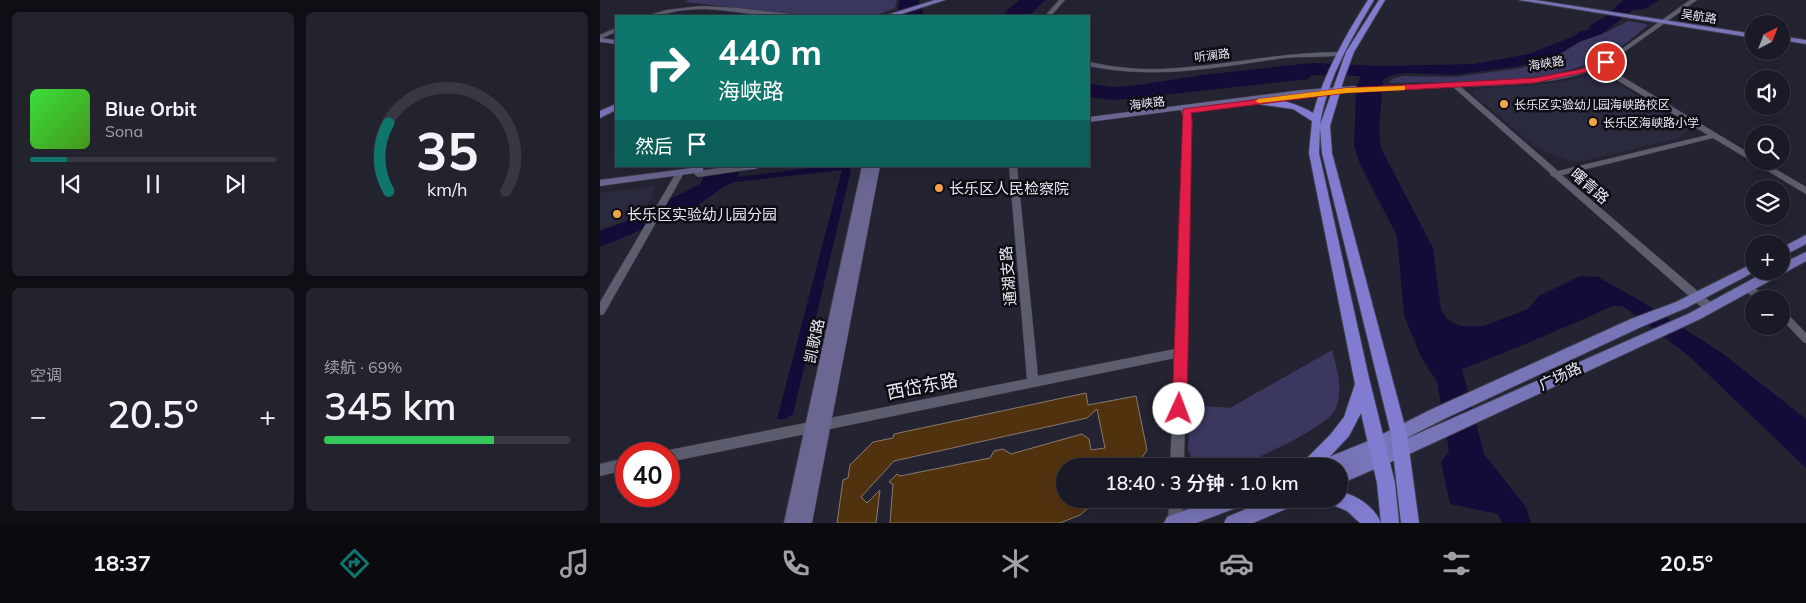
<!DOCTYPE html>
<html lang="zh">
<head>
<meta charset="utf-8">
<style>
	body { margin:0; font-family:Mulish,"Noto Sans SC",sans-serif; background:#23232e; color:#f1f3f6; height:100vh; display:flex; flex-direction:column; font-size:19px; white-space:nowrap }
	* { box-sizing:border-box; margin:0 }
	p { font-size:16px; color:#9fa1a7 }
	.icon { flex:none; width:28px; height:28px; fill:none; stroke:currentColor; stroke-width:2; stroke-linecap:round; stroke-linejoin:round }
	.map { position:relative; flex:1; overflow:hidden }
	.panel { display:flex; flex-direction:column; gap:12px; padding:12px; background:#0e0e15; width:600px }
	.panel>* { flex:none }
	.top-card { position:absolute; left:15px; top:15px; width:475px; height:152px; border-radius:0px; box-shadow:0 5px 20px #0002,0 0 0 1px #383843; background:#0f766e; color:#fff; overflow:hidden }
	.needle { width:32px; rotate:42deg }
	.fabs { position:absolute; left:1145px; top:15px; display:grid; gap:10px }
	.fabs a { display:grid; place-items:center; width:45px; height:45px; border-radius:50%; background:#1a1a26; box-shadow:0 5px 20px #0002,0 0 0 1px #383843; font-size:25px }
	.speed { position:absolute; left:15px; top:442px; display:flex; gap:10px; font-size:25px; font-weight:700; text-align:center }
	.speed>* { display:grid; place-content:center; width:65px; height:65px; border-radius:50%; background:#1a1a26; box-shadow:0 5px 20px #0002,0 0 0 1px #383843; line-height:1 }
	.speed .limit { border:8px solid #d22; background:#fff; color:#111 }
	.pin { position:absolute; display:grid; place-items:center; width:42px; height:42px; color:#fff; margin:-21px; border:2px solid #fff; border-radius:50%; box-shadow:0 1px 5px #0007 }
	.me { position:absolute; width:55px; margin:-28px; rotate:2deg; stroke-linejoin:round; filter:drop-shadow(0 0 4px #0008) }
	.turn { display:flex; align-items:center; gap:18px; height:105px; padding:0 20px; font-size:22px }
	.turn .icon { width:65px; height:65px; stroke-width:2.5 }
	.turn b { display:block; font-size:35px; line-height:42px }
	.then { display:flex; align-items:center; height:48px; padding:0 20px; background:#0003; gap:10px; font-size:19px }
	.big { font-size:38px; font-weight:600; line-height:1.1 }
	.panel .widget { flex:1; display:flex; flex-direction:column; justify-content:center; gap:8px; min-width:0; padding:0 18px; border-radius:8px; background:#23232e }
	.panel .dial { align-items:center; gap:0 }
	.dial svg { height:130px; overflow:visible; fill:none; stroke:#383843; stroke-width:7; stroke-linecap:round; text-anchor:middle }
	.dial text { fill:#f1f3f6; stroke:none }
	.song { display:flex; align-items:center; gap:15px }
	.cover { width:60px; height:60px; border-radius:8px; background:linear-gradient(135deg,hsl(120 70% 55%),hsl(100 70% 35%)) }
	.played { height:5px; border-radius:2px; background:linear-gradient(90deg,#0f766e 15%,#383843 15%) }
	.keys { display:flex; justify-content:space-around; direction:ltr }
	.heat { display:flex; justify-content:space-between; align-items:center; font-size:28px; direction:ltr }
	.charge { height:8px; border-radius:4px; background:linear-gradient(90deg,#34c759 69%,#383843 0) }
	.panel .tiles { flex:1; display:grid; gap:12px; grid-template-columns:repeat(2,1fr) }
	.trip { position:absolute; left:456px; top:458px; width:292px; height:50px; border-radius:25px; background:#1a1a26; box-shadow:0 5px 20px #0002,0 0 0 1px #383843; font-weight:600; line-height:50px; text-align:center }
	.tab-bar { display:flex; height:80px; justify-content:space-around; align-items:center; background:#0a0a0f; color:#9fa1a7 }
	.tab-bar .icon { width:35px; height:35px }
	.tab-bar .current { color:#0f766e }
	.tab-bar b { font-size:22px; color:#f1f3f6 }
	main { display:flex; flex:1; min-height:0 }
	.map>svg:first-child { display:block }
</style>
</head>
<body>
<main>
<section class="panel">
<div class="tiles">
<div class="widget">
<div class="song"><i class="cover"></i><div><b>Blue Orbit</b><p>Sona</p></div></div>
<div class="played"></div>
<div class="keys"><svg class="icon" aria-label="previous" viewBox="0 0 24 24"><path d="M18 5L8 12l10 7zM5 5v14"/></svg><svg class="icon" aria-label="pause" viewBox="0 0 24 24"><path d="M8 5v14M16 5v14"/></svg><svg class="icon" aria-label="next" viewBox="0 0 24 24"><path d="M6 5l10 7-10 7zM19 5v14"/></svg></div>
</div>
<div class="widget dial"><svg viewBox="0 0 100 80">
<path d="M14 69A42 42 0 1 1 86 69"/>
<path d="M14 69A42 42 0 0 1 14 27" stroke="#0f766e"/>
<text x="50" y="56" font-size="32" font-weight="700">35</text>
<text x="50" y="72" font-size="11">km/h</text>
</svg></div>
<div class="widget"><p>空调</p>
<div class="heat"><a>−</a><b class="big">20.5°</b><a>+</a></div>
</div>
<div class="widget"><p>续航 · 69%</p><b class="big">345 km</b><div class="charge"></div></div>
</div>
</section>
<div class="map">
<svg width="1206" height="523" viewBox="0 0 1206 523">
	<rect width="100%" height="100%" fill="#232332"/>
	<g fill="#2a2a3f">
		<path d="M 999,75 L 1007,76 L 1088,128 L 1080,138 L 979,162 L 970,161 L 937,148 L 874,95 L 875,90 L 885,88 L 945,84 Z"/>
		<path d="M 56,186 L 47,206 L 21,222 L 0,229 L 0,193 Z"/>
	</g>
	<g fill="#3a385e">
		<path d="M 88,0 L 296,0 L 297,1 L 295,8 L 275,16 L 209,16 L 84,2 Z"/>
		<path d="M 1028,21 L 1046,24 L 1047,26 C 1033,38 1017,51 1000,59 C 939,87 856,81 789,83 L 792,79 L 802,76 L 855,77 L 923,68 L 939,60 L 958,55 L 981,41 L 1009,31 Z"/>
		<path d="M 732,350 C 737,369 744,391 735,410 C 727,427 651,463 632,466 C 620,468 606,466 594,466 L 588,449 L 591,405 L 630,408 Z"/>
	</g>
	<g fill="#140b38">
		<path d="M 299,0 L 318,0 L 325,16 L 298,16 Z"/>
		<path d="M 419,0 L 445,0 L 429,16 L 401,16 Z"/>
		<path d="M 1024,0 L 1059,0 L 1045,9 L 1033,10 L 1002,34 L 979,42 L 963,52 L 920,66 L 854,75 L 807,73 L 792,75 L 783,80 L 779,130 L 781,148 L 833,248 L 841,310 L 847,319 L 860,326 L 884,326 L 928,309 L 939,296 L 980,276 L 998,277 L 1044,303 L 1122,353 L 1206,419 L 1206,468 L 1089,356 L 1023,306 L 1013,306 C 963,328 913,350 862,369 L 884,454 L 926,507 L 931,523 L 902,523 L 898,514 L 850,504 L 841,462 L 849,451 L 837,382 L 821,357 L 804,315 L 797,236 L 760,164 L 754,146 L 756,94 L 760,76 L 711,75 L 709,79 L 525,99 L 512,100 L 489,97 L 489,84 L 513,87 L 539,85 L 603,75 L 712,63 L 782,66 L 874,64 L 929,54 L 974,36 L 979,32 L 988,30 C 992,21 998,22 1004,17 C 1012,11 1016,5 1024,0 Z"/>
		<path d="M 110,166 L 141,166 L 137,177 L 226,166 L 248,166 L 251,170 L 193,414 L 185,419 L 177,419 L 242,170 L 134,182 L 125,186 L 92,209 L 0,247 L 0,231 L 25,222 L 100,184 Z"/>
	</g>
	<path fill="#51320f" stroke="#897a6c" d="M 486,393 L 488,405 L 536,396 L 547,450 L 541,459 L 524,463 L 516,458 L 497,463 L 497,466 L 465,466 L 465,499 L 499,499 L 480,515 L 460,523 L 290,523 L 293,484 L 289,482 L 297,474 L 300,476 L 390,458 L 394,451 L 403,449 L 411,454 L 482,434 L 489,439 L 491,450 L 505,448 L 497,409 L 487,418 L 294,461 L 261,497 L 267,503 L 280,490 L 276,523 L 237,523 L 243,480 L 248,478 L 250,465 L 273,442 L 293,438 L 294,434 Z"/>
	<g fill="none" stroke-linecap="round" stroke-linejoin="round">
		<g stroke="#3d3d4a" stroke-width="9">
			<g id="minor">
				<path d="M 1147,288 L 1164,299"/>
				<path d="M 1181,313 L 1206,339"/>
			</g>
		</g>
		<g stroke="#3d3d4a" stroke-width="1">
			<g id="tertiary">
				<path d="M 459,0 L 465,0 L 451,16 L 445,16 Z"/>
				<path d="M 1090,0 L 1097,0 L 1013,60 L 1003,65 L 1154,156 L 1154,161 L 1162,161 L 1206,187 L 1206,194 L 1113,138 L 962,175 L 1114,305 L 1115,308 L 1114,311 L 1106,311 L 954,177 L 951,176 L 950,173 L 853,87 L 753,92 L 749,90 L 753,88 L 850,83 L 853,82 L 856,83 C 898,81 954,82 992,65 L 993,63 L 997,63 L 1009,58 ZM 997,68 L 1108,135 L 958,171 L 861,87 C 903,85 959,85 997,68 Z"/>
				<path d="M 101,6 L 137,8 L 190,14 L 193,16 C 164,18 133,10 104,9 C 92,9 80,10 69,13 C 61,14 54,17 46,16 L 66,10 Z"/>
				<path d="M 16,28 L 16,32 L 0,39 L 0,35 Z"/>
				<path d="M 739,52 L 741,53 L 741,55 C 722,58 703,56 684,58 C 616,67 558,80 489,66 L 489,62 C 513,67 536,70 561,69 C 621,67 679,52 739,52 Z"/>
				<path d="M 581,106 L 587,106 L 592,119 L 586,350 L 588,352 L 586,355 L 584,466 L 570,466 L 575,358 L 69,462 L 69,454 L 63,454 L 69,450 L 427,379 L 409,166 L 417,166 L 438,376 L 575,349 L 584,119 L 580,108 Z"/>
				<path d="M 134,166 L 150,167 L 146,170 L 98,177 L 94,174 L 98,171 Z"/>
				<path d="M 80,170 L 84,173 L 4,314 L 0,315 L 0,302 L 76,173 Z"/>
				<path d="M 26,458 L 26,470 L 0,476 L 0,464 Z"/>
				<path d="M 569,499 L 583,499 L 582,523 L 568,523 Z"/>
			</g>
		</g>
		<g stroke="#3d3d4a" stroke-width="1">
			<g id="secondary">
				<path d="M 0,38 L 16,40 L 16,44 L 0,42 Z"/>
				<path d="M 753,86 L 756,86 L 756,90 L 702,94 L 489,122 L 489,117 L 702,90 Z"/>
				<path d="M 142,166 L 161,166 C 157,170 148,170 143,169 Z"/>
				<path d="M 262,166 L 280,166 L 212,523 L 184,523 Z"/>
				<path d="M 100,167 L 103,168 L 103,172 L 0,186 L 0,180 Z"/>
			</g>
		</g>
		<g stroke="#3d3d4a" stroke-width="2">
			<g id="primary">
				<path d="M 335,0 L 345,0 L 295,16 L 284,16 Z"/>
				<path d="M 919,0 L 935,0 L 1154,34 L 1154,38 Z"/>
				<path d="M 1181,36 L 1206,40 L 1206,44 L 1181,40 Z"/>
				<path d="M 16,104 L 16,110 L 0,118 L 0,111 Z"/>
				<path d="M 1206,235 L 1206,244 L 1181,257 L 1181,248 Z"/>
				<path d="M 1206,252 L 1206,261 L 1100,319 L 807,455 L 740,484 L 740,468 L 1090,313 L 1167,271 L 1181,271 L 1181,264 Z"/>
				<path d="M 1154,263 L 1154,271 L 1156,271 L 1086,308 L 1041,327 L 842,420 L 783,450 L 740,468 L 717,466 L 719,461 L 771,440 L 830,410 L 1031,319 L 1076,302 Z"/>
				<path d="M 616,499 L 647,499 L 644,505 L 596,523 L 564,523 L 567,517 Z"/>
				<path d="M 670,499 L 698,499 L 695,505 L 653,523 L 624,523 L 627,517 Z"/>
			</g>
		</g>
		<g stroke="#3d3d4a" stroke-width="2">
			<path id="trunk" d="M 768,0 L 774,0 C 751,39 727,79 720,125 L 746,52 L 779,0 L 785,0 L 754,52 L 744,79 L 730,126 L 732,153 L 807,434 L 819,523 L 801,523 L 791,434 L 722,153 L 720,127 L 719,153 L 769,378 L 795,483 L 799,523 L 760,523 L 747,511 L 733,505 L 730,499 L 740,499 L 740,491 C 757,496 774,506 781,523 L 777,483 L 761,413 L 749,436 L 721,466 L 702,466 L 704,461 L 730,435 L 744,417 L 755,384 L 709,153 L 712,121 L 693,109 L 657,104 L 652,101 C 664,92 701,105 713,113 C 725,72 745,36 768,0 Z"/>
		</g>
		<use href="#minor" stroke="#5c5d6e" stroke-width="8"/>
		<use href="#tertiary" fill="#5c5d6e" fill-rule="evenodd"/>
		<use href="#secondary" fill="#6a6893" fill-rule="evenodd"/>
		<use href="#primary" fill="#7874b8" fill-rule="evenodd"/>
		<use href="#trunk" fill="#817cd0" fill-rule="evenodd"/>
	</g>
	<path fill="#e11d48" stroke="#92132f" d="M 1003,60 L 1009,62 L 986,72 L 934,83 L 746,93 L 591,113 L 592,119 L 587,409 L 584,414 L 579,415 L 574,414 L 572,409 L 583,109 L 746,88 L 934,78 L 982,69 Z"/>
	<path fill="#f59e0b" d="M 803,86 L 805,86 L 805,90 L 746,93 L 659,103 L 655,101 L 659,99 L 746,88 Z"/>
	<g fill="#f6a246" stroke="#0d0d14" stroke-width="2">
		<circle cx="904" cy="104" r="5"/>
		<circle cx="993" cy="122" r="5"/>
		<circle cx="339" cy="188" r="5"/>
		<circle cx="17" cy="214" r="5"/>
	</g>
	<g text-anchor="middle" dominant-baseline="central" stroke-width="5" stroke-linejoin="round" paint-order="stroke">
		<g font-size="12" fill="#e9e9f4" stroke="#0d0d14">
			<text transform="translate(1099 16) rotate(9)">吴航路</text>
			<text transform="translate(612 55) rotate(-7)">听澜路</text>
			<text transform="translate(946 63) rotate(-9)">海峡路</text>
			<text transform="translate(547 103) rotate(-7)">海峡路</text>
		</g>
		<g font-size="12" fill="#e9e9f4" stroke="#0d0d14" text-anchor="start">
			<text x="914" y="104">长乐区实验幼儿园海峡路校区</text>
			<text x="1003" y="122">长乐区海峡路小学</text>
		</g>
		<g font-size="15" fill="#e9e9f4" stroke="#0d0d14">
			<text transform="translate(990 186) rotate(41)">曙青路</text>
			<text transform="translate(408 276) rotate(-95)">通湖支路</text>
			<text transform="translate(214 341) rotate(-78)">凯歌路</text>
			<text transform="translate(960 376) rotate(-25)">广场路</text>
		</g>
		<g font-size="15" fill="#e9e9f4" stroke="#0d0d14" text-anchor="start">
			<text x="349" y="188">长乐区人民检察院</text>
			<text x="27" y="214">长乐区实验幼儿园分园</text>
		</g>
		<g font-size="18" fill="#e9e9f4" stroke="#0d0d14">
			<text transform="translate(322 386) rotate(-11)">西岱东路</text>
		</g>
	</g>
</svg>
<div class="fabs">
<a><svg class="needle" viewBox="-14 -14 28 28"><path d="M0-13l5 13h-10z" fill="#e53935"/><path d="M0 13l5-13h-10z" fill="#9fa1a7"/></svg></a>
<a><svg class="icon" aria-label="sound" viewBox="0 0 24 24"><path d="M4 9h4l5-4v14l-5-4H4zM17 9q2 3 0 6"/></svg></a>
<a><svg class="icon" aria-label="search" viewBox="0 0 24 24"><circle cx="10" cy="10" r="6"/><path d="M15 15l6 6"/></svg></a>
<a><svg class="icon" aria-label="layers" viewBox="0 0 24 24"><path d="M12 4l9 5-9 5-9-5zM3 14l9 5 9-5"/></svg></a>
<a>+</a>
<a>−</a>
</div>
<div class="speed"><div class="limit">40</div></div>
<div class="pin" style="left:1006px;top:62px;background:#d93025"><svg class="icon" aria-label="arrive" viewBox="0 0 24 24"><path d="M6 21V4h12l-3 4 3 4H6"/></svg></div>
<svg class="me" style="left:579px;top:409px" viewBox="-20 -20 40 40"><circle r="19" fill="#fff"/><path d="M0-13L10 11 0 6-10 11z" fill="#e11d48"/></svg>
<div class="trip">18:40 · 3 分钟 · 1.0 km</div>
<div class="top-card">
<div class="turn"><svg class="icon" aria-label="right" viewBox="0 0 24 24"><path d="M7 20v-9h11M14 6l5 5-5 5"/></svg><div><b>440 m</b>海峡路</div></div>
<div class="then">然后<svg class="icon" aria-label="arrive" viewBox="0 0 24 24"><path d="M6 21V4h12l-3 4 3 4H6"/></svg></div>
</div>
</div>
</main>
<nav class="tab-bar">
<b>18:37</b>
<svg class="icon current" aria-label="directions" viewBox="0 0 24 24"><path d="M12 3l9 9-9 9-9-9zM9 14v-3h6M13 9l2 2-2 2"/></svg>
<svg class="icon" aria-label="music" viewBox="0 0 24 24"><path d="M9 18V5l10-2v13"/><circle cx="6" cy="18" r="3"/><circle cx="16" cy="16" r="3"/></svg>
<svg class="icon" aria-label="phone" viewBox="0 0 24 24"><path d="M5 4h4l2 5-3 2q2 4 5 5l2-3 5 2v4C11 20 4 13 5 4z"/></svg>
<svg class="icon" aria-label="climate" viewBox="0 0 24 24"><path d="M12 3v18M4 7l16 10M4 17L20 7"/></svg>
<svg class="icon" aria-label="car" viewBox="0 0 24 24"><path d="M5 17H2v-5l4-1 3-4h7l3 4 3 1v5h-3M9 17h6M6 11h13"/><circle cx="7" cy="17" r="2"/><circle cx="17" cy="17" r="2"/></svg>
<svg class="icon" aria-label="filters" viewBox="0 0 24 24"><path d="M4 7h16M4 17h16"/><circle cx="9" cy="7" r="2"/><circle cx="15" cy="17" r="2"/></svg>
<b>20.5°</b>
</nav>
</body>
</html>
